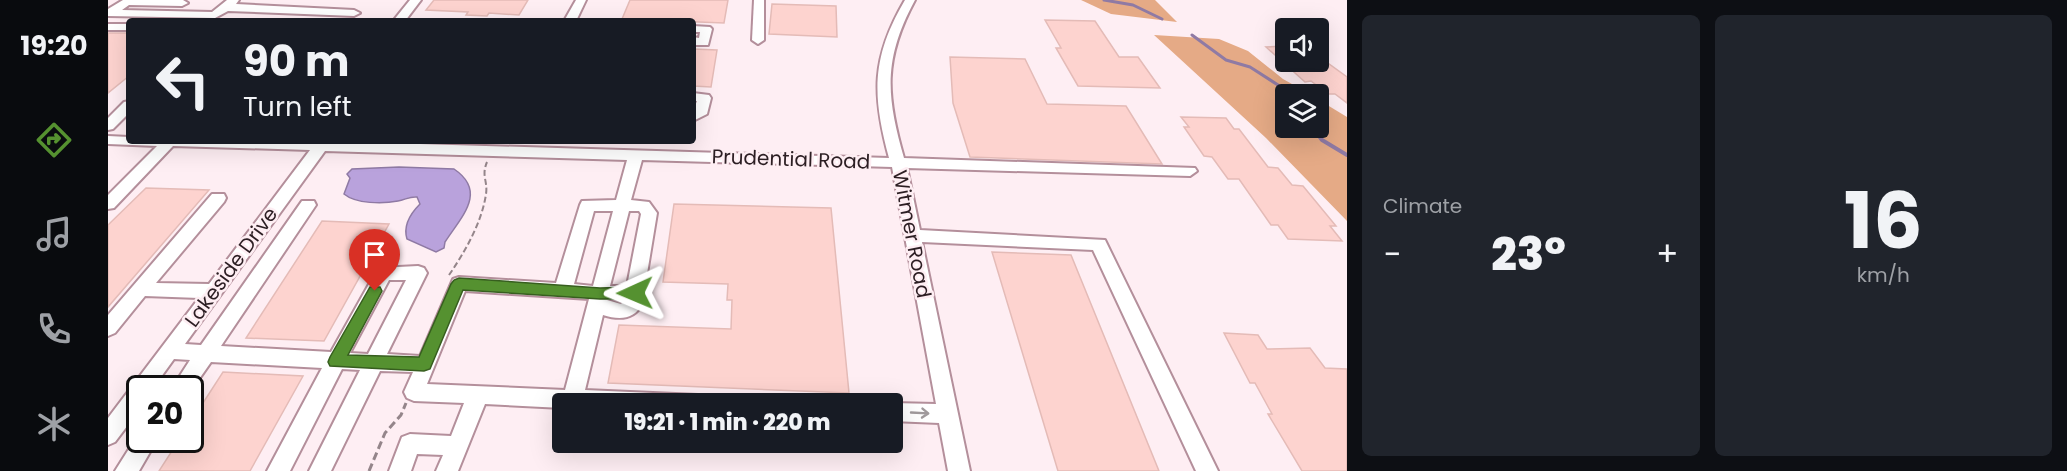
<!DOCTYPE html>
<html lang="en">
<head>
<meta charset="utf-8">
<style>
	body { margin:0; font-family:Poppins,sans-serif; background:#20242c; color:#f1f3f6; height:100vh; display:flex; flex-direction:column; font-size:22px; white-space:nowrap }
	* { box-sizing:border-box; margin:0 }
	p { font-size:20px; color:#9ea1a6 }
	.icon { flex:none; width:33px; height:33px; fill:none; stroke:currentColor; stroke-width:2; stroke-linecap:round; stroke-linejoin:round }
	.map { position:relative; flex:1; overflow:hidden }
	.details { display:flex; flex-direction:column; gap:15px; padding:15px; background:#0d0f14; width:720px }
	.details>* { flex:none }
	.banner { position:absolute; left:18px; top:18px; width:570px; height:126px; border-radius:6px; box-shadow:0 6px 24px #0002; background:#171b24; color:#f1f3f6; overflow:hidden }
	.controls { position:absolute; left:1167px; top:18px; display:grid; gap:12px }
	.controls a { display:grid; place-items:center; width:54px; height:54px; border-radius:6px; background:#171b24; box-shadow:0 6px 24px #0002; font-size:30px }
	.speed { position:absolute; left:18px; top:375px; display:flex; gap:12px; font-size:30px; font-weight:700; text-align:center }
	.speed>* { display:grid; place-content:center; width:78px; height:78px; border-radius:50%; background:#171b24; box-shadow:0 6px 24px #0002; line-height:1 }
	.speed .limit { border:3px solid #111; border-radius:9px; background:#fff; color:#111 }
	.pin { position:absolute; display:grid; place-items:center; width:51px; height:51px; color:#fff; margin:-62px -26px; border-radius:50% 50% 50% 0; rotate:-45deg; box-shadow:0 0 6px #0007 }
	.pin .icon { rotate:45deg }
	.me { position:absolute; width:66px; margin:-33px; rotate:269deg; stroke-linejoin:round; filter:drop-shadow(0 0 4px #0008) }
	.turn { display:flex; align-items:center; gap:21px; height:126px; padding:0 18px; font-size:27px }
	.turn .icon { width:78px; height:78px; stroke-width:2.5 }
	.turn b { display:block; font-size:42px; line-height:51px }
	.big { font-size:45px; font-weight:800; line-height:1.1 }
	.details .card { flex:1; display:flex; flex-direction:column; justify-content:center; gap:9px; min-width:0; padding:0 21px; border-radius:9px; background:#20242c }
	.details .dial { align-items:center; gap:0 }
	.dial b { font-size:78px; line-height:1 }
	.heat { display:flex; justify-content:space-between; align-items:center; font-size:33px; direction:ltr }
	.details .tiles { flex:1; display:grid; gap:15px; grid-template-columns:repeat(2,1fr) }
	.trip { position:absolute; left:444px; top:393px; width:351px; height:60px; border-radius:6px; background:#171b24; box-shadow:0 6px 24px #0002; font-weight:800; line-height:60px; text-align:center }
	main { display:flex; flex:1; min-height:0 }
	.menu { display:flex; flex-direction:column; width:108px; justify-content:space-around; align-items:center; background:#090b0e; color:#9ea1a6 }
	.menu .icon { width:42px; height:42px }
	.menu .on { color:#559130 }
	.menu b { font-size:27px; color:#f1f3f6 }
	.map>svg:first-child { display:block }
</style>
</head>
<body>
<main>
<nav class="menu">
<b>19:20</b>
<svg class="icon on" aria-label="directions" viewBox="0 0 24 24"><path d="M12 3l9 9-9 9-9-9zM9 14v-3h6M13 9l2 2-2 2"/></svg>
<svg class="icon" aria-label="music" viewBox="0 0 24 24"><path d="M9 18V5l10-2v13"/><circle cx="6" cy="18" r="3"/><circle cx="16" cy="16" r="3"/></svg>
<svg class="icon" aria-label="phone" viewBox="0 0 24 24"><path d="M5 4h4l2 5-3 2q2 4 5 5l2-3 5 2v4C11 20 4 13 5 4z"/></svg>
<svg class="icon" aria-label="climate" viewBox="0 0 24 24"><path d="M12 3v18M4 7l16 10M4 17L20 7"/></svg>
</nav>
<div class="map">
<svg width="1239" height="471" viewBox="0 0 1239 471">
	<rect width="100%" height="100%" fill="#feeef3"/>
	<g fill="#e5aa86">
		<path d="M 973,0 L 1047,0 L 1069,22 L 1003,14 Z"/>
		<path d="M 1046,35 L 1111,39 L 1140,51 L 1175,79 L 1202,94 L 1178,94 L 1178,128 L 1210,128 L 1211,100 L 1239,117 L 1239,221 L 1158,138 Z"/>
	</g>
	<path fill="#b9a2dc" stroke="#8f7aa4" stroke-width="1.5" d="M 291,167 L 346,169 C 380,192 353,217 337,242 L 336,248 L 328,252 L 299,239 C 295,226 303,213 312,204 L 309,197 C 302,196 297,200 290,201 C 275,204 248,204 236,194 L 242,178 L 239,174 L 244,169 Z"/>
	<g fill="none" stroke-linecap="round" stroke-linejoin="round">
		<g stroke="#8f7aa4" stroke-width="3">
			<path d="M 996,0 L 1025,5 L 1054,19"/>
			<path d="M 1084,35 L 1118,60 L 1142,67 L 1184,94"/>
		</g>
		<path stroke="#8f7aa4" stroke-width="4" d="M 1205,128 L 1214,140 L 1239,155"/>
	</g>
	<g fill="#fdd3cf" stroke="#e4bbb7" stroke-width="1.5">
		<path d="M 326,0 L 420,0 L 411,15 L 381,13 L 379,16 L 358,15 L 360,12 L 318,10 Z"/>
		<path d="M 522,0 L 620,0 L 616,23 L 514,19 Z"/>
		<path d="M 664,4 L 728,6 L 729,37 L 661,34 Z"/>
		<path d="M 937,20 L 987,21 L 1011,57 L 1030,57 L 1052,88 L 970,86 L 948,48 L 953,48 Z"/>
		<path d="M 0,33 L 21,33 L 21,76 L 0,93 Z"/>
		<path d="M 1178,46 L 1178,62 L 1210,62 L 1210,56 L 1239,77 L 1239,103 L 1227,94 L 1220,94 L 1203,81 L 1197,82 L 1158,47 Z"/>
		<path d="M 585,49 L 609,50 L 603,87 L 585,86 Z"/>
		<path d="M 842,57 L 917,59 L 939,104 L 1018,106 L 1054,164 L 862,157 L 845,103 Z"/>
		<path d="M 1073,117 L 1118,118 L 1126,129 L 1131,129 L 1160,167 L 1170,168 L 1184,185 L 1195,186 L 1228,226 L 1222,226 L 1234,241 L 1180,239 L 1170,225 L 1163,225 L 1131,179 L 1120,179 L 1104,157 L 1096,156 L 1076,127 L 1081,127 Z"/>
		<path d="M 38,188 L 101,190 L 0,307 L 0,225 Z"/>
		<path d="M 566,204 L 723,208 L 741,393 L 500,383 L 511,325 L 623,329 L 624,300 L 619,300 L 620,284 L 555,282 Z"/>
		<path d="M 214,221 L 281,224 L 216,341 L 138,338 Z"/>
		<path d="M 884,252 L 963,255 L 1051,471 L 950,471 Z"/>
		<path d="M 1116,333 L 1150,335 L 1159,349 L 1202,348 L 1217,368 L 1239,369 L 1239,471 L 1194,471 L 1160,414 L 1164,414 L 1147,383 L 1142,383 Z"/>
		<path d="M 115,372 L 195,376 L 142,471 L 51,471 L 71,440 L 82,440 L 82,423 Z"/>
	</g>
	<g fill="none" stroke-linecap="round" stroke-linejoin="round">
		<g stroke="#b48f9b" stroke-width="4">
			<g id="minor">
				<path d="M 15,0 L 75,0 L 80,3 L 74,6 L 21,5 L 14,10 L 104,12 L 119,0 L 131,0 L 128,4 L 246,10 L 252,13 L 246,16 L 120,11 L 107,18 L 0,16 L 0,9 Z"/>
				<path d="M 302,0 L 313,0 L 297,21 L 285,21 Z"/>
				<path d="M 468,0 L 478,0 L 468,21 L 456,21 Z"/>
				<path d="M 646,0 L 656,0 L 656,40 L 650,44 L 644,40 Z"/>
				<path d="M 797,0 L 807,0 C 775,59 778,96 796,158 L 1087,168 L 1089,171 L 1082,176 L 799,168 L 812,230 L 997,240 L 1110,471 L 1088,471 L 985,250 L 814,242 L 862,471 L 840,471 L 831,423 L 784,421 L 784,404 L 782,404 L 784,403 L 828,404 L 784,167 L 534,160 L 523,200 L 541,202 L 549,213 L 534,304 C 526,320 511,320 495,315 L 477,390 L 590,395 L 597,398 L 600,404 L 454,404 L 454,408 L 377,404 L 350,471 L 328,471 L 335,455 L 309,454 L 303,471 L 281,471 L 294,437 L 302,434 L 343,436 L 356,403 L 306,401 L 299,398 L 296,392 L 305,372 L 272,371 L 223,471 L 201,471 L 252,370 L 234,369 L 182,471 L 159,471 L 214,368 L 103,362 L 82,392 L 82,388 L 64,388 L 82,360 L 66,359 L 45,388 L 32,388 L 32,409 L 7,442 L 0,445 L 0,418 L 91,298 L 37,296 L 7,333 L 0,336 L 0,315 L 104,194 L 116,194 L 118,198 L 116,202 L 48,283 L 101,284 L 202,150 L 65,146 L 6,208 L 0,209 L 0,195 L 49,146 L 0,144 L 0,136 L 21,137 L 21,141 L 213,141 L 781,158 C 764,95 763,58 797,0 ZM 217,151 L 519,160 L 508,200 L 474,201 L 472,205 L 448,283 L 351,277 L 345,279 L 312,356 L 279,354 L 319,273 L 316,268 L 310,266 L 270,268 L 223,352 L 113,346 L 208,205 L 206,201 L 194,201 L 93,345 L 77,344 ZM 486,211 L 505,211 L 485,286 L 466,284 ZM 521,211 L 531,211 L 533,214 L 519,286 L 502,286 ZM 281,280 L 298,280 L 260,354 L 242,353 ZM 357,291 L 481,299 L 457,390 L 319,384 ZM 499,300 L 517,300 L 513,304 Z"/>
				<rect x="0" y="24" width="21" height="6"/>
				<path d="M 585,26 L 602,27 L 604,29 L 600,45 L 585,45 L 585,37 L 591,38 L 592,32 L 585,32 Z"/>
				<path d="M 585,93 L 601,95 L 603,98 L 599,114 L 585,121 L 585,111 L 589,101 L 585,101 Z"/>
				<path d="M 21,101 L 21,113 L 5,129 L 0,130 L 0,118 L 16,102 Z"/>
				<path d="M 31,433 L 32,440 L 49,440 L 31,471 L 7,471 Z"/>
			</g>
		</g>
		<path stroke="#94858a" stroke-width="2" stroke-dasharray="6 3" stroke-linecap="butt" d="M 341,275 C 357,252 374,222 378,194 C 380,181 373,176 379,162"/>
		<path stroke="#94858a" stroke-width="3" stroke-dasharray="8 4" stroke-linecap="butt" d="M 261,471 L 277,433 L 293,415 L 298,403"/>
		<use href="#minor" fill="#fff" fill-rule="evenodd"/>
	</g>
	<defs><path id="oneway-shaft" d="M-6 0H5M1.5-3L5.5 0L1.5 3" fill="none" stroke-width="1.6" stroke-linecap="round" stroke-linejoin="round" transform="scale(1.5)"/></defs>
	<use stroke="#a09a9c" href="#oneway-shaft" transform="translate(812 413) rotate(3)"/>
	<path fill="#559130" stroke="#375e1f" stroke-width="1.5" d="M 351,278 L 492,288 L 527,287 L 532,289 L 534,293 L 532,297 L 527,299 L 492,299 L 355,290 L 322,369 L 316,371 L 222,366 L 220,362 L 222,357 L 262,287 L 272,287 L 274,291 L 240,355 L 311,357 L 343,284 L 346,280 Z"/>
	<g text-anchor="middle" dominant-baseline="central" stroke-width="5" stroke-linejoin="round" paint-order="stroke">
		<g font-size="20" fill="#2c1e23" stroke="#feeef3">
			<text transform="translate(683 159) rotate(2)">Prudential Road</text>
			<text transform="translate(804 234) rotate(79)">Witmer Road</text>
			<text transform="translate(123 267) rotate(-54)">Lakeside Drive</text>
		</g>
	</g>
</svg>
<div class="controls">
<a><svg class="icon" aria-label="sound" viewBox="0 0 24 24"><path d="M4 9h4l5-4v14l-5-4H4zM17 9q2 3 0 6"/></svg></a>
<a><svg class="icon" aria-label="layers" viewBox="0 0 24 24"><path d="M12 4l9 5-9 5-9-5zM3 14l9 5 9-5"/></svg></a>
</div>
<div class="speed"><div class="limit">20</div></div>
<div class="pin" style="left:267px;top:291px;background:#d93025"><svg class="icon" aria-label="arrive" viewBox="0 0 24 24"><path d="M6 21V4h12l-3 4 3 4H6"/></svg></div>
<svg class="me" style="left:527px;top:293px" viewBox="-20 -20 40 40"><path d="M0-17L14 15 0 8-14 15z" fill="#559130" stroke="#fff" stroke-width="4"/></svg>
<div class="trip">19:21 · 1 min · 220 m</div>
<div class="banner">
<div class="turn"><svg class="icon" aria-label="left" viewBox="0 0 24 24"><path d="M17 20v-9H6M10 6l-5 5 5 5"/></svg><div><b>90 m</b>Turn left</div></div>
</div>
</div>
<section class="details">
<div class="tiles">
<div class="card"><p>Climate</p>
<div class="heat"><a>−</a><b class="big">23°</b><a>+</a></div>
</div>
<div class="card dial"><b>16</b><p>km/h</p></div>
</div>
</section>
</main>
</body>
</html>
